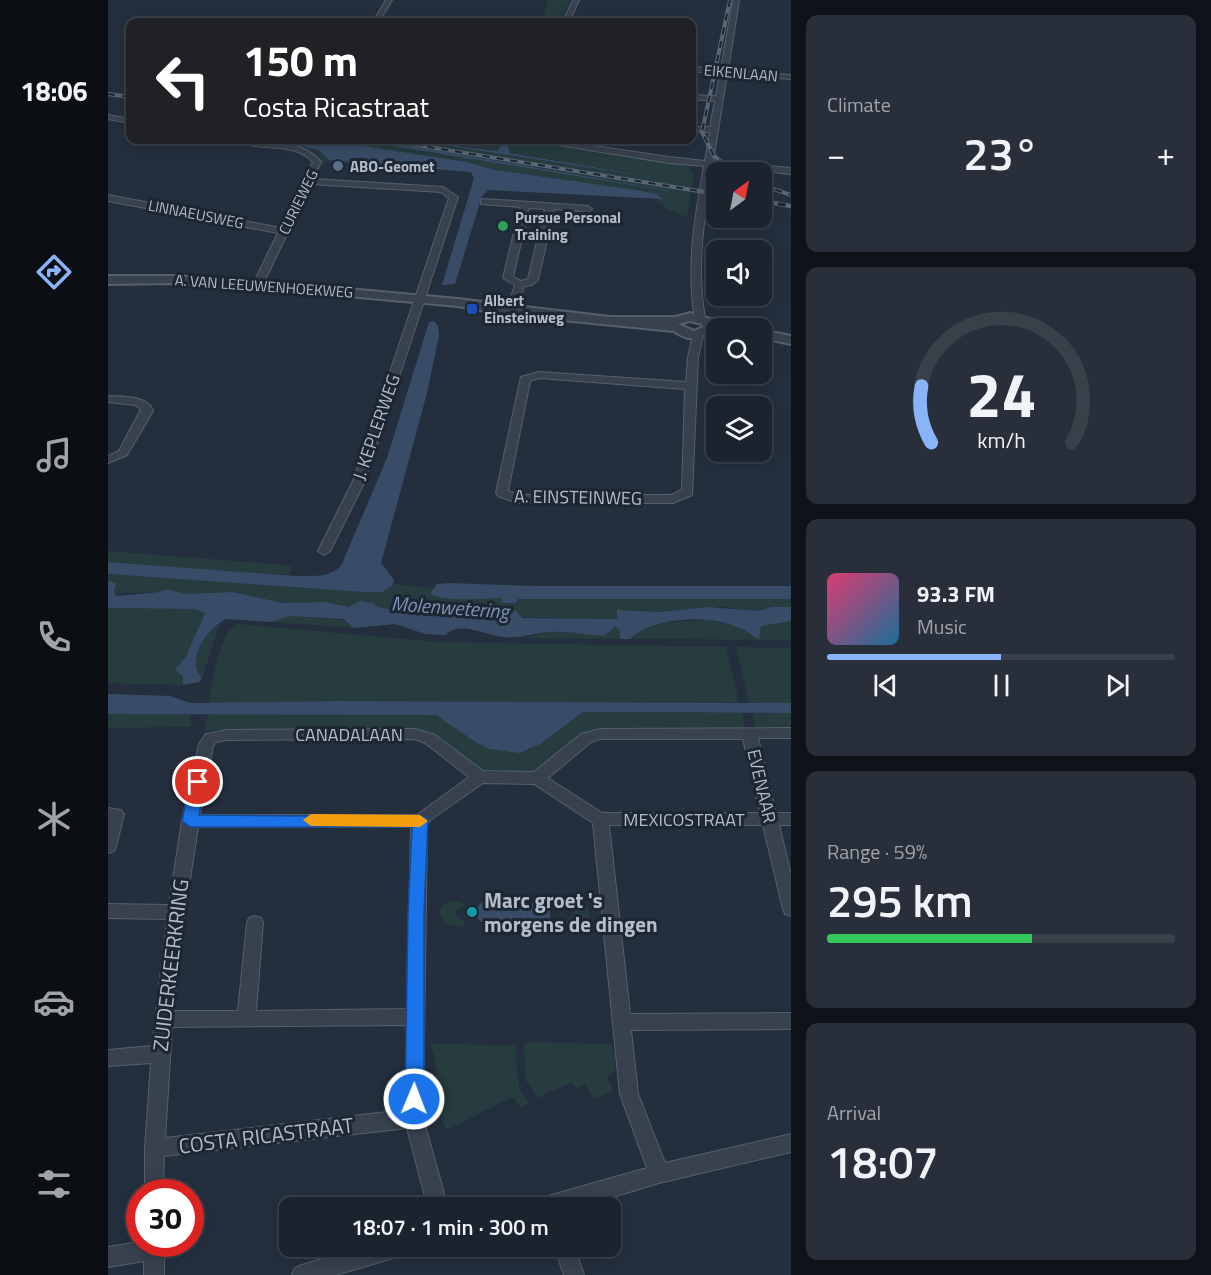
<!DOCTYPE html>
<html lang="en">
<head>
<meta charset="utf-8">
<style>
	body { margin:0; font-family:"Titillium Web",sans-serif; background:#282f3a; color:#f1f3f6; height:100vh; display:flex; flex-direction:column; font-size:22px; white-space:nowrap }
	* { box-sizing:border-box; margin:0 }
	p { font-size:20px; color:#a0a4aa }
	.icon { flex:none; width:33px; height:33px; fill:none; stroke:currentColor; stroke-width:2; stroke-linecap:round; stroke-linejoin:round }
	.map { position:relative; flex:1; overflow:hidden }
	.details { display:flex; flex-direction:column; gap:15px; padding:15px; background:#0f1319; width:420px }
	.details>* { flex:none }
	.banner { position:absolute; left:18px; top:18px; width:570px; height:126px; border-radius:12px; box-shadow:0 3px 15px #0003,0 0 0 2px #39404a; background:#202124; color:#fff; overflow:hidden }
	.needle { width:39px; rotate:32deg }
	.tools { position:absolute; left:598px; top:162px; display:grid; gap:12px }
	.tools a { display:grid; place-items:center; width:66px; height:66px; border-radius:12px; background:#1b232e; box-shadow:0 3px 15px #0003,0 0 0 2px #39404a; font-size:30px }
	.speed { position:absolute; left:18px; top:1179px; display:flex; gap:12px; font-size:30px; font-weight:700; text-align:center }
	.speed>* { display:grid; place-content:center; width:78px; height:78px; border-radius:50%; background:#1b232e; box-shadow:0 3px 15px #0003,0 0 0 2px #39404a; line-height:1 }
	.speed .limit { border:9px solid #d22; background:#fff; color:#111 }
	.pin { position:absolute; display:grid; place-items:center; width:51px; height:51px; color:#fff; margin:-26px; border:3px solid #fff; border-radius:50%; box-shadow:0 2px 6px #0007 }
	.me { position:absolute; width:66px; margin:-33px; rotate:1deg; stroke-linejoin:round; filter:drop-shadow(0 0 4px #0008) }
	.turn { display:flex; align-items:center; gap:21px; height:126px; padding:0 18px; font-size:27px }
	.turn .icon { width:78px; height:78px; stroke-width:2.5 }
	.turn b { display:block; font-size:42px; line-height:51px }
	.big { font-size:45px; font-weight:600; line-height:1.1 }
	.details .widget { flex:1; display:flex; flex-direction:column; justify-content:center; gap:9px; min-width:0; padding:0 21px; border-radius:12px; background:#282f3a }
	.details .dial { align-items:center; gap:0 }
	.dial svg { height:156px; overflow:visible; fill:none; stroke:#39404a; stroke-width:7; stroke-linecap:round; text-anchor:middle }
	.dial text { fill:#f1f3f6; stroke:none }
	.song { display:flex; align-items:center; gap:18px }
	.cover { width:72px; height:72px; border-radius:9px; background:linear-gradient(135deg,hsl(340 70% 55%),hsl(200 70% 35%)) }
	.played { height:6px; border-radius:3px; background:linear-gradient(90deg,#8ab4f8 50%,#39404a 50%) }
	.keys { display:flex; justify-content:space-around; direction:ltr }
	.heat { display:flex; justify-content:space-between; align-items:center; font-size:33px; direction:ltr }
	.charge { height:9px; border-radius:4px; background:linear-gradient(90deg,#34c759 59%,#39404a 0) }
	.trip { position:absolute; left:171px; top:1197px; width:342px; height:60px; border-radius:12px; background:#1b232e; box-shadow:0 3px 15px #0003,0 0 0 2px #39404a; font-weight:600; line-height:60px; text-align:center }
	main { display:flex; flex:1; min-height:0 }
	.tabs { display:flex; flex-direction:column; width:108px; justify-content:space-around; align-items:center; background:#0b0e12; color:#a0a4aa }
	.tabs .icon { width:42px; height:42px }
	.tabs .current { color:#8ab4f8 }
	.tabs b { font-size:27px; color:#f1f3f6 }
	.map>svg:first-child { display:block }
</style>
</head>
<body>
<main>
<nav class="tabs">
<b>18:06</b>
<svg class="icon current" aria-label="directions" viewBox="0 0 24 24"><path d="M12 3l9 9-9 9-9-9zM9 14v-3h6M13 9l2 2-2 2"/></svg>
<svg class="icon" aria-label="music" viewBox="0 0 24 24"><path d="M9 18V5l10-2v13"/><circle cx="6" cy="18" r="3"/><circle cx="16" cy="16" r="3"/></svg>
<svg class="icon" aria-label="phone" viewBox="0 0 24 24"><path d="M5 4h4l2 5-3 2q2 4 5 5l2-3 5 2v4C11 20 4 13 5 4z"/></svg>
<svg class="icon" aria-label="climate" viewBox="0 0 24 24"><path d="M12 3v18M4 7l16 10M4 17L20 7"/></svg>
<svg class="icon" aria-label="car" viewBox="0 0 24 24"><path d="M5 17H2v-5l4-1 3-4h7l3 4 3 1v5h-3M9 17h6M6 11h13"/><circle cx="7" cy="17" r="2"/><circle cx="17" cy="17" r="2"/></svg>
<svg class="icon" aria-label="filters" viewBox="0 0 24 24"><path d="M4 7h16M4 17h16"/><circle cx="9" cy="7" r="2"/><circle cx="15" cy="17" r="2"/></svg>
</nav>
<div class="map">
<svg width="683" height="1275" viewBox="0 0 683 1275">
	<rect width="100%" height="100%" fill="#242f3e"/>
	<g fill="#263c3f">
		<path d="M 440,0 L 462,0 L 452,22 L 434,22 Z"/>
		<path d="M 141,140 C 167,140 203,140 221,160 L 364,172 L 229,163 L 221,160 L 216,165 L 208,155 L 197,150 Z"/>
		<path d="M 218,140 L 248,140 L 562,191 L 261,140 L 272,140 L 583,191 L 579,217 L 557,208 L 555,204 L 549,203 L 549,200 L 553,198 L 543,193 L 387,170 L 359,162 Z"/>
		<path d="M 285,140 L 302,140 L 568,181 L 401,152 L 401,140 L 421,140 L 565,163 L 581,167 L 586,177 L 583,188 Z"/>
		<path d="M 319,140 L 396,140 L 389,151 Z"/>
		<path d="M 0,551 L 177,565 L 184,567 L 181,575 L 0,562 Z"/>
		<path d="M 0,574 L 255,592 L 274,592 L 285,584 L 323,588 L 322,593 L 341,598 L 393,598 L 394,602 L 409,599 L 683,599 L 683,607 L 663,607 L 651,611 L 613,607 L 552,612 L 510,610 L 510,619 L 360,616 L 334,611 L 330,613 L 304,613 L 270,607 L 265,603 L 252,601 L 241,607 L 217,602 L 175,603 L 124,592 L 78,594 L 58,589 L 52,592 L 0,594 Z"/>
		<path d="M 0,608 L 86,609 L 97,613 L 78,656 L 67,670 L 75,676 L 75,685 L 0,683 Z"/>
		<path d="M 181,616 L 235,620 L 246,628 L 164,622 Z"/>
		<path d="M 601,620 L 626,626 L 651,639 L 653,626 L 656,624 L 683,621 L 683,640 L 522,639 C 541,620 575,621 601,620 Z"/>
		<path d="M 112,623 L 95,675 L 94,678 C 77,661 98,635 112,623 Z"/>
		<path d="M 130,624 L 329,642 L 618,647 L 631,702 L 229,701 L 101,703 C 104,683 111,632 130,624 Z"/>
		<path d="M 507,626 L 512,631 L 512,639 L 414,638 L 441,632 L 500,634 Z"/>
		<path d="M 628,647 L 683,648 L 683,703 L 641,703 Z"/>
		<path d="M 475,712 L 634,713 L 637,731 L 481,730 L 426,773 L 375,773 L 323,734 L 307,728 L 97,730 L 100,714 L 318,713 L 328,715 L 341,723 L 420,750 Z"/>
		<path d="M 644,713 L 683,713 L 683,732 L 648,732 Z"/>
		<path d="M 0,714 L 81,714 L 83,727 L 0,728 Z"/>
		<path d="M 458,899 L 469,899 L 478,905 L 482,917 L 477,923 L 461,925 L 457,922 L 467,912 L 455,902 Z"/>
		<path d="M 344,900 L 357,904 L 346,913 L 358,923 L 354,927 L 338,924 L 331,913 L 336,904 Z"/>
		<path d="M 419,1042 L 502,1044 L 505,1048 L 508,1070 L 499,1076 L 505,1092 L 486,1099 L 477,1084 L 468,1088 L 464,1082 L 429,1098 L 417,1079 L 416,1045 Z"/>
		<path d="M 322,1044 L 407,1045 L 411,1088 L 421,1102 L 414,1107 L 404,1097 L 339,1130 L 325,1102 L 334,1097 C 329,1079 329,1062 322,1044 Z"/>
	</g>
	<g fill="#394c67">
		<path d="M 168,140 L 218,140 L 359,162 L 387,170 L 528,190 L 549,194 L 554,199 L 380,190 L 374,196 L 347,284 L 334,285 L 366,178 L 363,172 L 221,160 L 210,150 Z"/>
		<path d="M 248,140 L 291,144 L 563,191 L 560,191 Z"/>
		<path d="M 302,140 L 389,151 L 396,140 L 401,140 L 400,147 L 402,153 L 568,181 Z"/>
		<path d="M 326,321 L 330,326 L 331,335 L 319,393 L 273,563 L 286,580 L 284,586 L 274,592 L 255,592 L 0,574 L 0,562 L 188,576 C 206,576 219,578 233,566 L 279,458 L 321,322 Z"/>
		<path d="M 0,581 L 8,583 L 6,592 L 9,596 L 52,592 L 58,589 L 78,594 L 124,592 L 175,603 L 217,602 L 241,607 L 252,601 L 265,603 L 270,607 L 304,613 L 330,613 L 334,611 C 352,614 381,625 395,610 L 407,610 L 414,618 L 509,619 L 509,610 L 552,612 L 599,607 L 651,611 L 663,607 L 683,607 L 683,621 L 653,626 L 651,640 C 641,632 630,627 617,623 C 591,615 542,619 522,639 L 512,639 L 512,631 L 507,626 L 497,636 C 479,635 460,631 441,632 C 425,633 412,639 395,637 C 379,636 351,620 338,635 L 317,634 L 287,624 L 246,628 L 235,619 L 181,616 L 164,622 L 118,619 C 101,627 76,660 94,678 L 91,682 L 75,685 L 75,676 L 67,670 L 78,656 L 97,613 L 86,609 L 0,608 Z"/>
		<path d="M 342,583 L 426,586 L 683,586 L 683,599 L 410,599 L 407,603 L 394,603 L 393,598 C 377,598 334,603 322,593 L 329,584 Z"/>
		<path d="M 0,694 L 62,696 L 82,703 L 229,701 L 683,703 L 683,713 L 475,712 L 432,744 L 411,753 L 382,749 L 369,743 L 328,715 L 0,714 Z"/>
		<path d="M 373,903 L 439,903 L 442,905 L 442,921 L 373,922 L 370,919 L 370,907 Z"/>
	</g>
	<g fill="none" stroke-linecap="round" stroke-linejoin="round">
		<g stroke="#565f6c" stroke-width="2">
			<g id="minor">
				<path d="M 278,0 L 284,0 L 271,22 L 265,22 Z"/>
				<path d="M 465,0 L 471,0 L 461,22 L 455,22 Z"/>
				<path d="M 625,0 L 631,0 L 620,70 L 683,75 L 683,79 L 619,74 L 605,161 L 683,168 L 683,174 L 604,166 C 596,217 588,268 597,318 L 592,321 L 587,318 C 578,267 587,216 596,166 L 561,163 L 432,142 L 428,140 L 445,140 L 561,157 L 597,161 L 602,132 L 584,131 L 584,127 L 602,127 L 607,101 L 584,99 L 584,95 L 608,96 L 612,74 L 584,71 L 584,67 L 613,69 Z"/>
				<path d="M 0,115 L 22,119 L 22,123 L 0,119 Z"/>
				<path d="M 128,140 C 153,137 196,141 213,162 L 205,179 L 335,187 L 350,197 L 257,481 L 222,551 L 216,555 L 210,551 L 245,481 L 341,198 L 333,192 L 203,184 L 155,284 L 150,287 L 145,284 L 170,233 L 0,201 L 0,195 L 173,228 L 205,162 C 185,140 148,153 128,140 Z"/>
				<path d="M 376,199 L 480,206 L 484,209 L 480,212 L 446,209 L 430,280 L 424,285 L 416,286 L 408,312 L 400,312 L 399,310 L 407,285 L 395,278 L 412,207 L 373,204 L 373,200 ZM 421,208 L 437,209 L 420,279 L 413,281 L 405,277 Z"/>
				<path d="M 590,332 L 595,335 L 590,357 L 584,495 L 565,503 L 409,503 L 390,496 L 388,493 L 413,377 L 431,372 L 578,382 L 580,357 L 585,335 ZM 431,378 L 577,389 L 574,490 L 563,495 L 411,495 L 400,491 L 422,381 Z"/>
				<path d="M 0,396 C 14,397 40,395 45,411 L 19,455 L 0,463 L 0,456 L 11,451 L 33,409 L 27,405 L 0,402 Z"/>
				<path d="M 683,728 L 683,738 L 650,738 L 668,813 L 683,813 L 683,825 L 671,825 L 683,875 L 683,916 L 677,914 L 675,909 L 655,825 L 501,825 L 522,1014 L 683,1013 L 683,1029 L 523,1030 L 530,1094 L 557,1163 L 683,1134 L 683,1152 L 551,1183 L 468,1208 L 423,1208 L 426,1201 L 433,1198 L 539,1168 L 512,1094 L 485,823 L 426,784 L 375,783 L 322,820 L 319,825 L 315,1118 L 340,1208 L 320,1208 L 299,1128 L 56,1156 L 55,1192 L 37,1192 L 37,1148 L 43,1063 L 0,1066 L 0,1050 L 44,1046 L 59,919 L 0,918 L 0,904 L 61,905 L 74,821 L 91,744 L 98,734 L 119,730 L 307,729 L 327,735 L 375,771 L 426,772 L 473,734 L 492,729 ZM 307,739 L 317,743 L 361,777 L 309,815 L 92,815 L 105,746 L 108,742 L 119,740 ZM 492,739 L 635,739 L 652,813 L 494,813 L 440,778 L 483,742 ZM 90,827 L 303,827 L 299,1009 L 148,1011 L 155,923 L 153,918 L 147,916 L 141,918 L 139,923 L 130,1011 L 65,1011 L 77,911 ZM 299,1025 L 297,1110 L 57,1138 L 64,1027 Z"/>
				<path d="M 0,808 L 13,810 L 16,814 L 8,847 L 6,851 L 0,853 Z"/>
				<path d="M 32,1242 L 32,1244 L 56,1244 L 56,1275 L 36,1275 L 36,1261 L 0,1267 L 0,1247 Z"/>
				<path d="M 256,1246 L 302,1246 L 299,1253 L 292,1256 L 228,1275 L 184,1275 L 187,1268 L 194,1265 Z"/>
				<path d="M 446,1246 L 466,1246 L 476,1275 L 456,1275 Z"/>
			</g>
		</g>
		<g stroke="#565f6c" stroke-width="4">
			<g id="tertiary">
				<path d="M 0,276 L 65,276 L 162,282 L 350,299 L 502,317 L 568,317 L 582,313 L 632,328 C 625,329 615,327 609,329 C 592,334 588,346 566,331 L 393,314 L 350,306 L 162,289 L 65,283 L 0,284 ZM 582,321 L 594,324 L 595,327 L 586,331 L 570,324 Z"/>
				<path d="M 654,330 L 683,336 L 683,344 L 654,338 Z"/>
			</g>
		</g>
		<use href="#minor" fill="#38414e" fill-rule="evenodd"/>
		<use href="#tertiary" fill="#38414e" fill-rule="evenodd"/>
		<g stroke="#5a6575" stroke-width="4">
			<g id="rail-far1">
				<path d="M 622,0 L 594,132 L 606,156 L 627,172"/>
				<path d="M 0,94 L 22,97"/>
				<path d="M 278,140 L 609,194"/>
				<path d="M 654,185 L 683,195"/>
				<path d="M 654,201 L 662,202"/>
			</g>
		</g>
		<g stroke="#5a6575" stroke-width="4.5">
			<path id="rail" d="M 654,201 L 683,206"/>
		</g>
		<use href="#rail-far1" stroke="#1d2633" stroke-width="2" stroke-dasharray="7" stroke-linecap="butt"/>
		<use href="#rail" stroke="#1d2633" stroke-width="3" stroke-dasharray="8" stroke-linecap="butt"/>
	</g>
	<path fill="#1a73e8" stroke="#114b97" stroke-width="1.5" d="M 90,777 L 97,782 L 91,815 L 318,817 L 320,821 L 316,913 L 316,1099 L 313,1105 L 306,1107 L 300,1105 L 297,1099 L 300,913 L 304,827 L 82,827 L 74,821 L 82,782 Z"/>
	<path fill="#f59e0b" d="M 203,814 L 312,815 L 320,821 L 312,827 L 203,826 L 195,820 Z"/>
	<circle fill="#5c6f8a" stroke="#1d2633" stroke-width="2" cx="230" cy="166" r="6"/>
	<circle fill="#2e9e5b" stroke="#1d2633" stroke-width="2" cx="395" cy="226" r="6"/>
	<rect fill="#1a4fb4" stroke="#1d2633" stroke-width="2" x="358" y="303" width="12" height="12" rx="3"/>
	<circle fill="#0f9aa8" stroke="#1d2633" stroke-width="2" cx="364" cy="912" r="6"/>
	<g text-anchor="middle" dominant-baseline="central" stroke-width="6" stroke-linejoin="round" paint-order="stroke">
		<g font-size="15" fill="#b4bcc9" stroke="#1d2633">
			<text transform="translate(633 73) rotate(5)">EIKENLAAN</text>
			<text transform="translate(190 202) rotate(-64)">CURIEWEG</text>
			<text transform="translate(88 214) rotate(11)">LINNAEUSWEG</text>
			<text transform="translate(156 286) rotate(4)">A. VAN LEEUWENHOEKWEG</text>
		</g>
		<g font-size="15" font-weight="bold" fill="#b4bcc9" stroke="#1d2633" text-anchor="start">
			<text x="242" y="166">ABO-Geomet</text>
			<text x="407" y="217">Pursue Personal<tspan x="407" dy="17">Training</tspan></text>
			<text x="376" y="300">Albert<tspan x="376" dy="17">Einsteinweg</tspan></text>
		</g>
		<g font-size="18" fill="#b4bcc9" stroke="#1d2633">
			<text transform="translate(268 427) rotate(-71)">J. KEPLERWEG</text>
			<text transform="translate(470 497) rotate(1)">A. EINSTEINWEG</text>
			<text x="241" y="734">CANADALAAN</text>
			<text transform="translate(654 786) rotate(77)">EVENAAR</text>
			<text x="576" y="819">MEXICOSTRAAT</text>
		</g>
		<g font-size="20" font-style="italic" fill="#7c92b1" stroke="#1d2633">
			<text transform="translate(342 607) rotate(4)">Molenwetering</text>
		</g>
		<g font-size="21" font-weight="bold" fill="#b4bcc9" stroke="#1d2633" text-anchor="start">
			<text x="376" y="900">Marc groet 's<tspan x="376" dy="24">morgens de dingen</tspan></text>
		</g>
		<g font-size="21" fill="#b4bcc9" stroke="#1d2633">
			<text transform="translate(62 965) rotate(-83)">ZUIDERKEERKRING</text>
			<text transform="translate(158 1135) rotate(-7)">COSTA RICASTRAAT</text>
		</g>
	</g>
</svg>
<div class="tools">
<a><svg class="needle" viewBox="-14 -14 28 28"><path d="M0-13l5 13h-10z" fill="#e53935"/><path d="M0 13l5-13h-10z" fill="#a0a4aa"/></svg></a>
<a><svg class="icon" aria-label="sound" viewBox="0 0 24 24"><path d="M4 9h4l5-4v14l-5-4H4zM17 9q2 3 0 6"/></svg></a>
<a><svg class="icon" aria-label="search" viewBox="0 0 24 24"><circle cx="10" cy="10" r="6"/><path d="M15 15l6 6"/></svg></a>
<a><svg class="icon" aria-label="layers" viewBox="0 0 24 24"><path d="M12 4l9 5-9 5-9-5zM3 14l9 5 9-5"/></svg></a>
</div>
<div class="speed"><div class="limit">30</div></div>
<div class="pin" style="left:90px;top:782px;background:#d93025"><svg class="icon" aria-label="arrive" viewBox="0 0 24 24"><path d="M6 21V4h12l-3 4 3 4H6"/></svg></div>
<svg class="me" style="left:306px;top:1099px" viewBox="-20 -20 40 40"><circle r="17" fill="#1a73e8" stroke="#fff" stroke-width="3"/><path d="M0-11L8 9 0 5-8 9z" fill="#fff"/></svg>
<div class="trip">18:07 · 1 min · 300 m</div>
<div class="banner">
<div class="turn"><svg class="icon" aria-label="left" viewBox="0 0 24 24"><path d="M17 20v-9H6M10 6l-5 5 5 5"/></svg><div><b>150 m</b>Costa Ricastraat</div></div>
</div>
</div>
<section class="details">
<div class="widget"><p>Climate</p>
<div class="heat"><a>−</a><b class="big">23°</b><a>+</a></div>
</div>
<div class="widget dial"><svg viewBox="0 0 100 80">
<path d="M14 69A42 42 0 1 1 86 69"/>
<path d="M14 69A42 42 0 0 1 9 40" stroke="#8ab4f8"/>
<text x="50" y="56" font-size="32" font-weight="700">24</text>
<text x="50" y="72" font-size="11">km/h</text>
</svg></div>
<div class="widget">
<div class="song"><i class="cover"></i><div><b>93.3 FM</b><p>Music</p></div></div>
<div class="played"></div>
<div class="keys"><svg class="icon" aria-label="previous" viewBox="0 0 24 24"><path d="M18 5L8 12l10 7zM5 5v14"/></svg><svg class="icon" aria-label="pause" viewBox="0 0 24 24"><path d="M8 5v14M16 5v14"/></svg><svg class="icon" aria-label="next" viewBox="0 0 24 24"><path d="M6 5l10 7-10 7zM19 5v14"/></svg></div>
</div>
<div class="widget"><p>Range · 59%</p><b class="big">295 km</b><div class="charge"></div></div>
<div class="widget"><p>Arrival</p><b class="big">18:07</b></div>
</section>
</main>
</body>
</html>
